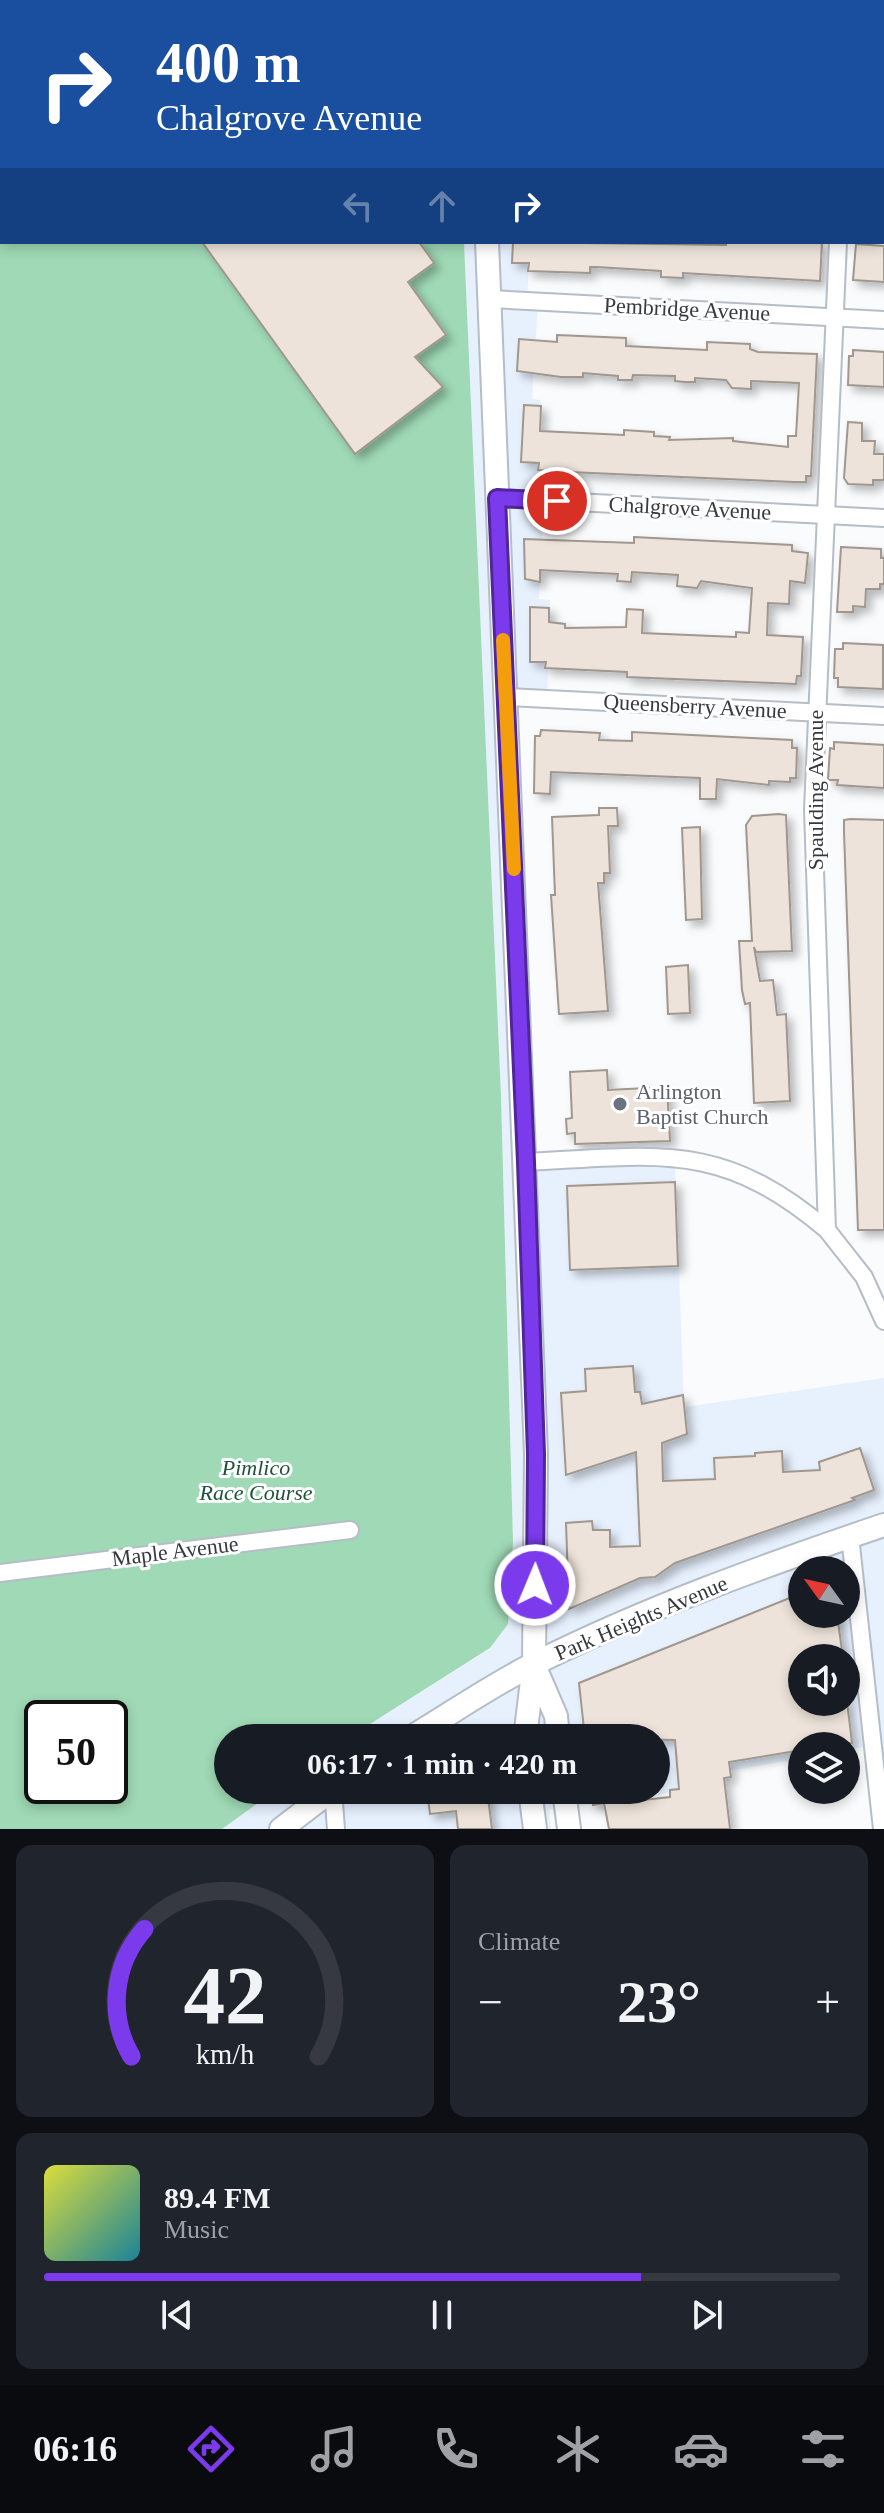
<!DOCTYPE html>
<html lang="en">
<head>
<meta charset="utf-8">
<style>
	body { margin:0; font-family:"Times New Roman",serif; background:#20242c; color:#f1f3f6; height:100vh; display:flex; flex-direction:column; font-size:30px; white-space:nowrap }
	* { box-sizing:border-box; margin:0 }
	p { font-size:26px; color:#9ea1a6 }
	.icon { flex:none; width:44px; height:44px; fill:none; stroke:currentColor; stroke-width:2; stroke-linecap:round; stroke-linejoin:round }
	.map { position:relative; height:1829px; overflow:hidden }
	.drawer { display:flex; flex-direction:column; gap:16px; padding:16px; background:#0d0f14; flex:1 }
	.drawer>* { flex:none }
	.top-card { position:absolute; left:0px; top:0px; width:884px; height:244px; box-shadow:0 4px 12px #0003; background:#1a4fa0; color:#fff; overflow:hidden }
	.needle { width:52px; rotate:303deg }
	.buttons { position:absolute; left:788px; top:1556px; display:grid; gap:16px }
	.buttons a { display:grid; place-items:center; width:72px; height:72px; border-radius:50%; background:#171b24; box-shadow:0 4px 12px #0003; font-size:40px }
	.speed { position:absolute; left:24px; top:1700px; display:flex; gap:16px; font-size:40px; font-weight:700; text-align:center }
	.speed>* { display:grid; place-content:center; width:104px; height:104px; border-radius:50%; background:#171b24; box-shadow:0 4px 12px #0003; line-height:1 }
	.speed .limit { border:4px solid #111; border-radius:12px; background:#fff; color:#111 }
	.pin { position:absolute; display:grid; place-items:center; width:68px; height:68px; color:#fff; margin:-34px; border:4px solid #fff; border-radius:50%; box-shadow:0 2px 8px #0007 }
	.me { position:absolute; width:88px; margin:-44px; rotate:1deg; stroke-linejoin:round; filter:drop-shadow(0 0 6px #0008) }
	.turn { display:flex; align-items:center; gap:28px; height:168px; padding:0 24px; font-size:36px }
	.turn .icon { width:104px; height:104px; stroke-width:2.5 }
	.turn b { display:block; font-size:56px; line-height:68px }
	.lanes { display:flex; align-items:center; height:76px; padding:0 24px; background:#0003; justify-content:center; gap:40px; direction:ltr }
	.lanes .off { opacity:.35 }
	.big { font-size:60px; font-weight:600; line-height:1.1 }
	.drawer .widget { flex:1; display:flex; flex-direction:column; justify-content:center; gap:12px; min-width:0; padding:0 28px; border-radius:16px; background:#20242c }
	.drawer .dial { align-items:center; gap:0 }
	.dial svg { height:208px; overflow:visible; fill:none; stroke:#363941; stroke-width:7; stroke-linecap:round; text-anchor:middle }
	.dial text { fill:#f1f3f6; stroke:none }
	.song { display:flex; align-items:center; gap:24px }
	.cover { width:96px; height:96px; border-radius:12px; background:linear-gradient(135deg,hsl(60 70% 55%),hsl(190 70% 35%)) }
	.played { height:8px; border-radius:4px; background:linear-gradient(90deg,#7c3aed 75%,#363941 75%) }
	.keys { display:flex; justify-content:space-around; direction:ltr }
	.heat { display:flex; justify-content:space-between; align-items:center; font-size:44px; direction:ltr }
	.drawer .tiles { flex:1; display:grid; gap:16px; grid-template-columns:1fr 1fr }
	.widget:last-child { grid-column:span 2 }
	.trip { position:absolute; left:214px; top:1724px; width:456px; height:80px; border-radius:40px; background:#171b24; box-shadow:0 4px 12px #0003; font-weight:600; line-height:80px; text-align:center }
	.tab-bar { display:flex; height:128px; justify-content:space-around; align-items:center; background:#090b0e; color:#9ea1a6 }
	.tab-bar .icon { width:56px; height:56px }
	.tab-bar .active { color:#7c3aed }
	.tab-bar b { font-size:36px; color:#f1f3f6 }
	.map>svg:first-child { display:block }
</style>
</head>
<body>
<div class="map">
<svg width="884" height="1829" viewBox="0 0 884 1829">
	<defs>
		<filter id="shadow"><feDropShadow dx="5.5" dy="5.5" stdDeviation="4" flood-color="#0004"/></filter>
	</defs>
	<rect width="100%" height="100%" fill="#f9fbfd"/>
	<path fill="#e7f1fe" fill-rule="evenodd" d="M 464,242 L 530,242 L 527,303 L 538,304 L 532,399 L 540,400 L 541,405 L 538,480 L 543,520 L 539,599 L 550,600 L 547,702 L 508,700 L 526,1164 L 675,1159 L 684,1407 L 884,1378 L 884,1774 L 874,1745 L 846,1750 L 846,1746 L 802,1746 L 802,1758 L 730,1771 L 730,1781 L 627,1801 L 549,1809 L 551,1829 L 222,1829 L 276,1790 L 656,1790 L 656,1738 L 348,1738 L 490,1649 L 509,1577 L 513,1542 L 501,1096 ZM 802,1570 L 846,1570 L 846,1614 L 802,1614 ZM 802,1658 L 846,1658 L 846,1702 L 802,1702 Z"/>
	<path fill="#9fd9b5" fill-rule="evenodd" d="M 0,0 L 454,0 L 2,2 L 2,242 L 464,242 L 501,1096 L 513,1542 L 508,1624 L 490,1648 L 348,1738 L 228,1738 L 228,1790 L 276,1790 L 222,1829 L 0,1829 ZM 42,1718 L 110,1718 L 110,1786 L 42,1786 Z"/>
	<g fill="#ede3da" stroke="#a0978e" stroke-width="2" filter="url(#shadow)">
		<path d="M 202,242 L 419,242 L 434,263 L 408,282 L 446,335 L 415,357 L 443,387 L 355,454 Z"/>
		<path d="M 513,242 L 726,245 L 726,242 L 822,242 L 820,281 L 683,273 L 683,278 L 661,277 L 661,271 L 597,267 L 590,267 L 590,273 L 528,271 L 529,263 L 512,263 Z"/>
		<path d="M 856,244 L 884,246 L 884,282 L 853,280 Z"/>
		<path d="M 557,335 L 626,338 L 626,346 L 707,350 L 707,342 L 750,344 L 750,349 L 758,352 L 817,354 L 811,476 L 806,476 L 806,482 L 794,482 L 570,472 L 538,470 L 539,463 L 521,462 L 524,405 L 541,406 L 540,431 L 624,435 L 624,430 L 654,432 L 654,436 L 670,437 L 669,440 L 733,438 L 733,441 L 788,447 L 788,436 L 796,436 L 799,383 L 751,381 L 751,389 L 732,388 L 726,380 L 695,378 L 695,382 L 685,382 L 675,381 L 675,376 L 633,375 L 632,380 L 618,380 L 618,376 L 583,373 L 583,377 L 561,377 L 517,371 L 519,339 L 557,342 Z"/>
		<path d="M 853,350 L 884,352 L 884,387 L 848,385 L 849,356 L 853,356 Z"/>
		<path d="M 848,422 L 862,423 L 862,441 L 875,441 L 874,454 L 884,454 L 884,480 L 873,480 L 873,485 L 848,484 L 844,478 Z"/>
		<path d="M 634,537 L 792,545 L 792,551 L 808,553 L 805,583 L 790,581 L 789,604 L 768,603 L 767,635 L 803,637 L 801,676 L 797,676 L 796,684 L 627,677 L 627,672 L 545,668 L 546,662 L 530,662 L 530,607 L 549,608 L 549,622 L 565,624 L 565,628 L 626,627 L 627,609 L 643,610 L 642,633 L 736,637 L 736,632 L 749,633 L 752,588 L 701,581 L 697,588 L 677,586 L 678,575 L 632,572 L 631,582 L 617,581 L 618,574 L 540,570 L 540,582 L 525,579 L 524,539 L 634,543 Z"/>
		<path d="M 841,547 L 881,549 L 881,558 L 884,558 L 884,584 L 880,584 L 880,589 L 866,589 L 865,607 L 853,606 L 853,612 L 837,612 Z"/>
		<path d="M 843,643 L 883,645 L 883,689 L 838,687 L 838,678 L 834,678 L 835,649 L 843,649 Z"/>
		<path d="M 541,730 L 600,733 L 599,740 L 632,741 L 632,732 L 792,740 L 792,748 L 797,748 L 796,778 L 790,778 L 790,782 L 769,781 L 769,785 L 717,779 L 716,799 L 700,799 L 700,778 L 551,772 L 550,794 L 534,793 L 535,736 L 540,736 Z"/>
		<path d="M 834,742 L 884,745 L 884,788 L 837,785 L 838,780 L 828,780 L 830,748 L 834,749 Z"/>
		<path d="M 599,808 L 617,808 L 618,826 L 608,826 L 610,873 L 604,873 L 604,883 L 598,883 L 608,1011 L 559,1014 L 551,895 L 555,895 L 552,817 L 599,815 Z"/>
		<path d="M 779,814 L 786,815 L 792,951 L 756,952 L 754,947 L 760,981 L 773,980 L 777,1015 L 786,1014 L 790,1101 L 754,1103 L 750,1003 L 745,1004 L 742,990 L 739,941 L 752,941 L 746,825 L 752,816 Z"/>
		<path d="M 850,819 L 884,820 L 884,1230 L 858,1230 L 844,832 L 844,820 Z"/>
		<path d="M 700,827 L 702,919 L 686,920 L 682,828 Z"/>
		<path d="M 688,965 L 690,1013 L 668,1014 L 666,967 Z"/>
		<path d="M 607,1070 L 608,1090 L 667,1087 L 670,1141 L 575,1144 L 575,1133 L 567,1134 L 566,1119 L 572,1118 L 570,1072 Z"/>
		<path d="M 675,1182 L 678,1266 L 570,1270 L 567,1186 Z"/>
		<path d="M 633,1366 L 635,1392 L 640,1392 L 642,1404 L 683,1395 L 687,1434 L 662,1443 L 663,1481 L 715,1479 L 714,1458 L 755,1456 L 755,1453 L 782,1451 L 783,1472 L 820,1470 L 819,1462 L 860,1448 L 874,1490 L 852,1498 L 855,1500 L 675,1563 L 655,1577 L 640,1578 L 569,1609 L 566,1523 L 592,1521 L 593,1530 L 610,1530 L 610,1547 L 640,1546 L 636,1452 L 566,1475 L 561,1393 L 586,1391 L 585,1369 Z"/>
		<path d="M 802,1593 L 802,1614 L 837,1614 L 842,1651 L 802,1657 L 802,1708 L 847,1702 L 852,1743 L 802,1746 L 802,1750 L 729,1762 L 731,1777 L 724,1778 L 730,1829 L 609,1829 L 604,1803 L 593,1805 L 591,1790 L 633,1790 L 634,1801 L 670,1797 L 670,1790 L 679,1789 L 675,1740 L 585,1738 L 579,1683 Z"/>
		<path d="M 427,1790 L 487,1790 L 492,1829 L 458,1829 L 456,1811 L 430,1814 Z"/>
	</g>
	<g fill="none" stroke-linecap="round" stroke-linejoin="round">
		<g stroke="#b5bdc7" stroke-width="20">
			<g id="minor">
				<path d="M 646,0 L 651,2"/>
				<path d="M 665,2 L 665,0"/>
				<path d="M 873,2 L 874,0"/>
				<path d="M 882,94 L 884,95"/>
				<path d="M 838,242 L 813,810 L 827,1230 L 864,1277 L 884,1321"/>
				<path d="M 490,299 L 884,320"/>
				<path d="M 497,498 L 884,518"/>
				<path d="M 506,697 L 884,716"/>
				<path d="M 526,1162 C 656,1156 720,1139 827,1230"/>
				<path d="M 850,1536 L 882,1829"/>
				<path d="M 0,1573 L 350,1530"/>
				<path d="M 333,1790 L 336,1829"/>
			</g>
		</g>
		<g stroke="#b5bdc7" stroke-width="26">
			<g id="secondary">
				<path d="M 478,0 L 478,2"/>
				<path d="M 487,242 L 536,1454 L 534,1664 L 525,1738"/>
				<path d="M 534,1665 L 556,1716 L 558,1738"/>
				<path d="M 410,1738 C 452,1713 493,1684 536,1663 C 648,1607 766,1565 884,1525"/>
				<path d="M 530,1790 L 535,1829"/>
				<path d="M 564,1790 L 569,1829"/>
				<path d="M 281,1829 L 332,1790"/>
			</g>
		</g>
		<use href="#minor" stroke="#fff" stroke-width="16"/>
		<use href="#secondary" stroke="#fff" stroke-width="22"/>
	</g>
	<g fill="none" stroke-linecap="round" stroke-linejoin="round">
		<g stroke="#51269a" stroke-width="20">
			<path id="route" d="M 535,1585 L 536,1454 L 526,1162 L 497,498 L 557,501"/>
		</g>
		<use href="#route" stroke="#7c3aed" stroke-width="14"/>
		<path stroke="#f59e0b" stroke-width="14" d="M 503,640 L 514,869"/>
	</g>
	<circle fill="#6b7280" stroke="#fff" stroke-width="3" cx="620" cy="1104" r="8"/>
	<g text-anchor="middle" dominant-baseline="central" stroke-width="6" stroke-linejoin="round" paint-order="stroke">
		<g font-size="22" fill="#36393d" stroke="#fff">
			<text transform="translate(687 309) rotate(3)">Pembridge Avenue</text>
			<text transform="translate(690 508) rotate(3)">Chalgrove Avenue</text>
			<text transform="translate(695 706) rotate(3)">Queensberry Avenue</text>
			<text transform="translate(815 790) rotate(-90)">Spaulding Avenue</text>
			<text transform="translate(175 1551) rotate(-7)">Maple Avenue</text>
			<text transform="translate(641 1618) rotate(-23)">Park Heights Avenue</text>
		</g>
		<g font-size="22" fill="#5b616d" stroke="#fff" text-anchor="start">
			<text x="636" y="1091">Arlington<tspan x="636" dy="25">Baptist Church</tspan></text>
		</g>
		<g font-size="22" font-style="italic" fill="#1d5437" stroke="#fff">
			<text x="256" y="1467">Pimlico<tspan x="256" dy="25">Race Course</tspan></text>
		</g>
	</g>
</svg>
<div class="buttons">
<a><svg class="needle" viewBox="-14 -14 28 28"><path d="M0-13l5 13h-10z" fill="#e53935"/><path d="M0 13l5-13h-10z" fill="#9ea1a6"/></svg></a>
<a><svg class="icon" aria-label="sound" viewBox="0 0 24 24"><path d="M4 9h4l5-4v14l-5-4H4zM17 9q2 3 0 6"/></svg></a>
<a><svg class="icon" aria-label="layers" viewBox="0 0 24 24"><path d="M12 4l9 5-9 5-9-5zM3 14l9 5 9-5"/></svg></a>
</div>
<div class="speed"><div class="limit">50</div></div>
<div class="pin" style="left:557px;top:501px;background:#d93025"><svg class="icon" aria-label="arrive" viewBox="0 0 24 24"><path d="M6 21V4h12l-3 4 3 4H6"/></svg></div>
<svg class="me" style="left:535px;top:1585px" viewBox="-20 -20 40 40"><circle r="17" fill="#7c3aed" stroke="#fff" stroke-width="3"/><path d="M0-11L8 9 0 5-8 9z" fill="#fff"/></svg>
<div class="trip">06:17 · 1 min · 420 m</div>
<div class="top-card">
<div class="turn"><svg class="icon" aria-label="right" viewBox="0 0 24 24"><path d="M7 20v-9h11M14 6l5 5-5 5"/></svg><div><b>400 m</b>Chalgrove Avenue</div></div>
<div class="lanes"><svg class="icon off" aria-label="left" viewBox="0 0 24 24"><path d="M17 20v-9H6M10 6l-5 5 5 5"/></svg><svg class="icon off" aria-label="ahead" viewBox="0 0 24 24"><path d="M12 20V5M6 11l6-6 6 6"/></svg><svg class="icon" aria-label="right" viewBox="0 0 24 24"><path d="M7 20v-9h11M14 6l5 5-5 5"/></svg></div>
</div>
</div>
<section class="drawer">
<div class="tiles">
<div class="widget dial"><svg viewBox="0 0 100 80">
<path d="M14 69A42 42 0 1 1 86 69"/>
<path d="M14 69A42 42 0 0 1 19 20" stroke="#7c3aed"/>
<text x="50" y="56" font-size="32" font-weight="700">42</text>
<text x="50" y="72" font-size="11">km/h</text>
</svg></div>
<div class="widget"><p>Climate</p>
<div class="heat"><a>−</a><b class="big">23°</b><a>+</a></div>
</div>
<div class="widget">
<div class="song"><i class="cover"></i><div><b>89.4 FM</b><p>Music</p></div></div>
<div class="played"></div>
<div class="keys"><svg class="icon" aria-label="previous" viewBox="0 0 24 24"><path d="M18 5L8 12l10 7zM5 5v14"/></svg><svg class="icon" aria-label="pause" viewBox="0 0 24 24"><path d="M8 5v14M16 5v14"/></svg><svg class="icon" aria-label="next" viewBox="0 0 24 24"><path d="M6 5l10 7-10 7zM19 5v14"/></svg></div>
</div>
</div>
</section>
<nav class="tab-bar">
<b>06:16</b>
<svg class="icon active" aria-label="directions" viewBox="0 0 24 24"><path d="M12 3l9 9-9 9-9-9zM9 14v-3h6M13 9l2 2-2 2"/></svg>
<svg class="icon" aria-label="music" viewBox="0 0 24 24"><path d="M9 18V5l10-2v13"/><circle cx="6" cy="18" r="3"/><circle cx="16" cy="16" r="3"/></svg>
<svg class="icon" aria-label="phone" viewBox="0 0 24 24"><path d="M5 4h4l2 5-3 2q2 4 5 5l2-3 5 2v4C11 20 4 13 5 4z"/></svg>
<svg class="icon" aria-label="climate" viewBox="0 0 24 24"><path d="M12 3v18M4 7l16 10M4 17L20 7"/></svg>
<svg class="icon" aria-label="car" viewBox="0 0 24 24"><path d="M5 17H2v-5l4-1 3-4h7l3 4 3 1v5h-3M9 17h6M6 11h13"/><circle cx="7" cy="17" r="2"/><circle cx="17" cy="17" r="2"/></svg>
<svg class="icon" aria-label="filters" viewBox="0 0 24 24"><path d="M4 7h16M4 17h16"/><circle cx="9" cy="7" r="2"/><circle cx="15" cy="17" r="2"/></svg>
</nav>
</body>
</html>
